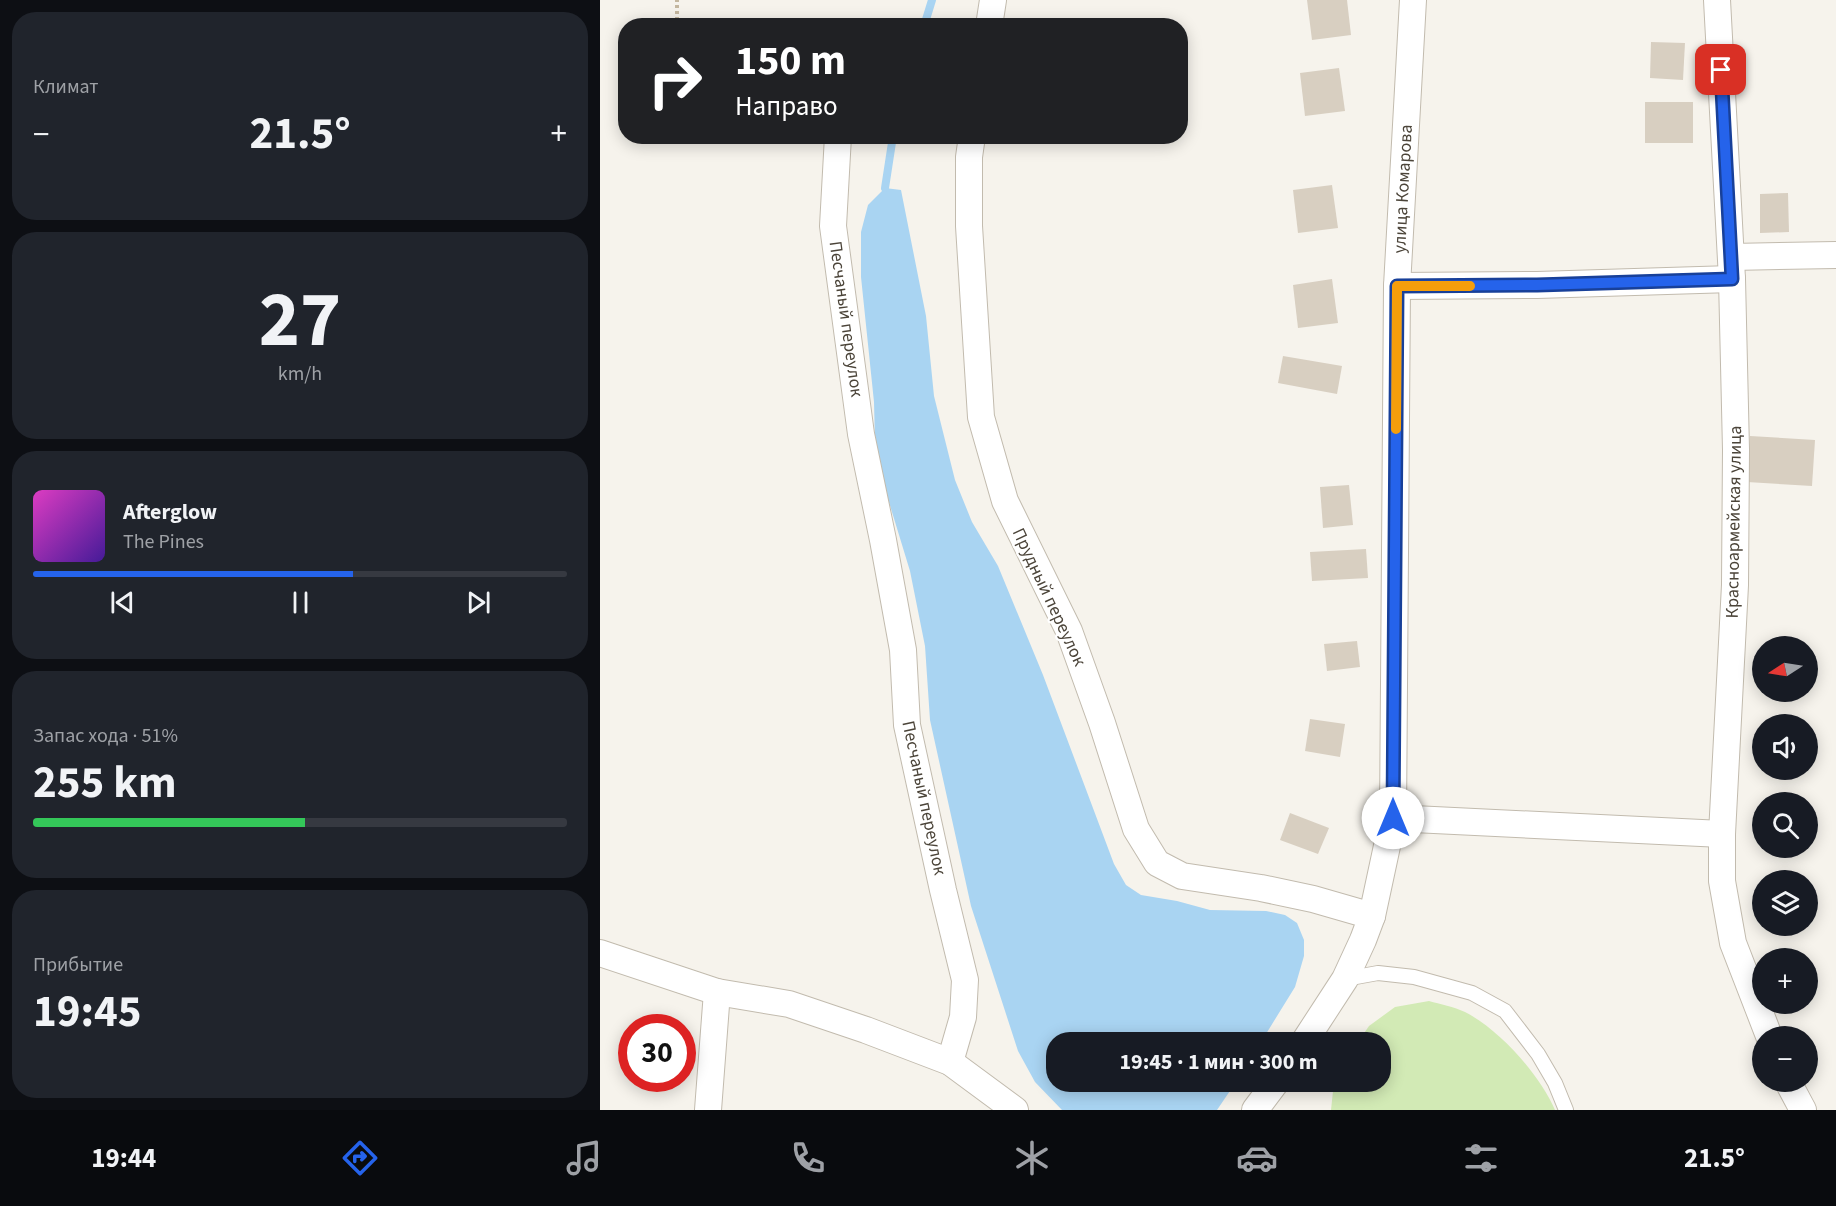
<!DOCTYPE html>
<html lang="ru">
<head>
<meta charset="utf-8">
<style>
	body { margin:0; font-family:"Source Sans 3",sans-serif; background:#20242c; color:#f1f3f6; height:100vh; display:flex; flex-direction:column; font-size:22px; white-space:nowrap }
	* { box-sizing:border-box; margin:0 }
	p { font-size:20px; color:#9ea1a6 }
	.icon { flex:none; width:33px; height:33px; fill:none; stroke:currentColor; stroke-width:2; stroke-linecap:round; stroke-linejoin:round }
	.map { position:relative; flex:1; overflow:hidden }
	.sheet { display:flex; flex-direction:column; gap:12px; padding:12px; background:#0d0f14; width:600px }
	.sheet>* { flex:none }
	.top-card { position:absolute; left:18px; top:18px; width:570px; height:126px; border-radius:24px; box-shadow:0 3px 15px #0003; background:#202124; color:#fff; overflow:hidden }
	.needle { width:39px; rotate:258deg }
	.buttons { position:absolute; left:1152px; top:636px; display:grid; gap:12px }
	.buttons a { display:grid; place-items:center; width:66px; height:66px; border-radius:50%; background:#171b24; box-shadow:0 3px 15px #0003; font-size:30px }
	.speed { position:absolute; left:18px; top:1014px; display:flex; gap:12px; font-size:30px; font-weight:700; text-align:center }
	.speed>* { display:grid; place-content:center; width:78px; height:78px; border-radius:50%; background:#171b24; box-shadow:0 3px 15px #0003; line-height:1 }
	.speed .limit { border:9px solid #d22; background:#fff; color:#111 }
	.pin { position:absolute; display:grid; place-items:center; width:51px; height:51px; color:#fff; margin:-26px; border-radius:12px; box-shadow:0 3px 9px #0006 }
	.me { position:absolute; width:66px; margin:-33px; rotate:0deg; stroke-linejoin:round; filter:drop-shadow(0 0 4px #0008) }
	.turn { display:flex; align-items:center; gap:21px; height:126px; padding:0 18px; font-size:27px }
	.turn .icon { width:78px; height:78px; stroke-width:2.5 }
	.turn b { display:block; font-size:42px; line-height:51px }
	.big { font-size:45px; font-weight:700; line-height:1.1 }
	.sheet .card { flex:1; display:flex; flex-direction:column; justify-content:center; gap:9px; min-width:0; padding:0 21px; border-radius:24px; background:#20242c }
	.sheet .dial { align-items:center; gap:0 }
	.dial b { font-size:78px; line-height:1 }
	.song { display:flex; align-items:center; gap:18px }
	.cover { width:72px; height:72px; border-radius:9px; background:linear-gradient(135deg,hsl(310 70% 55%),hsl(260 70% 35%)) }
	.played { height:6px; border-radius:3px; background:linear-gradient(90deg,#2563eb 60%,#363941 60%) }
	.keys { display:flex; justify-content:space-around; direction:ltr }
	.heat { display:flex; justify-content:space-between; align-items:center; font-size:33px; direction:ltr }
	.charge { height:9px; border-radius:4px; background:linear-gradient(90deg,#34c759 51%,#363941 0) }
	.trip { position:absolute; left:446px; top:1032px; width:345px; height:60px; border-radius:24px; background:#171b24; box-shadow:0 3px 15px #0003; font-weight:700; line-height:60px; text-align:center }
	.menu { display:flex; height:96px; justify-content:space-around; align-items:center; background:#090b0e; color:#9ea1a6 }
	.menu .icon { width:42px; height:42px }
	.menu .on { color:#2563eb }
	.menu b { font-size:27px; color:#f1f3f6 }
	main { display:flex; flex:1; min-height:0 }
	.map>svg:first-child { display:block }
</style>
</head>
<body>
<main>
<section class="sheet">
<div class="card"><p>Климат</p>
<div class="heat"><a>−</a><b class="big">21.5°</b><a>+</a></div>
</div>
<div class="card dial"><b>27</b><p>km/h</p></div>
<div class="card">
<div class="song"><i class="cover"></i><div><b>Afterglow</b><p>The Pines</p></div></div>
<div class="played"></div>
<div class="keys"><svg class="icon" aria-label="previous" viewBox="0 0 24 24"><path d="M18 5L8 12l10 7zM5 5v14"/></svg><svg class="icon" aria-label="pause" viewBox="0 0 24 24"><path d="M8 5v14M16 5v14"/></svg><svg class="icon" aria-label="next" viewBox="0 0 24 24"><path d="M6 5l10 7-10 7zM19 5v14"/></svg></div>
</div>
<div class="card"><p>Запас хода · 51%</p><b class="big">255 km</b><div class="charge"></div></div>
<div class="card"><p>Прибытие</p><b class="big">19:45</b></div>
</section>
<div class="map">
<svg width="1236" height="1110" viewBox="0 0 1236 1110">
	<rect width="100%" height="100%" fill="#f6f3ec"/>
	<path fill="#d2eab5" d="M 829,1001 C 840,1004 854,1007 865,1012 C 900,1030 939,1074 955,1110 L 731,1110 L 733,1091 L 737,1082 L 780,1082 L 780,1042 L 758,1042 L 769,1026 L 795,1007 Z"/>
	<path fill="#a9d4f2" d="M 285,188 L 301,190 L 326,316 L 334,396 L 355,480 L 372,522 L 398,566 L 443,675 L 514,864 L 526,885 L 541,895 L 577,901 L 610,910 L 666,911 L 685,915 L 697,923 L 704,940 L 704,956 L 695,987 L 661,1042 L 456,1042 L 456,1082 L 636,1082 L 617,1110 L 462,1110 L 435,1082 L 418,1051 L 371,906 L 330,720 L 325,646 L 310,571 L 285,489 L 275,442 L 274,402 L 261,277 L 261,232 L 268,205 Z"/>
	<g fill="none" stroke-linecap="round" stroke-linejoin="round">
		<g stroke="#a9d4f2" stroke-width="8">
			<path d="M 324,26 L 332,0"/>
			<path d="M 285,188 L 293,136"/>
		</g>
	</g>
	<g fill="#d8cfc1">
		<path d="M 707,0 L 747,0 L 751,35 L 712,40 Z"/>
		<path d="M 1051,42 L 1085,43 L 1083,80 L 1050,78 Z"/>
		<path d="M 739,68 L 745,111 L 705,116 L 700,73 Z"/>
		<rect x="1045" y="102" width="48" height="41"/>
		<path d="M 732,185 L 738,228 L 698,233 L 693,190 Z"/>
		<path d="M 1188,193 L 1189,232 L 1160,233 L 1160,194 Z"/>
		<path d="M 732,279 L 738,323 L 698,328 L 693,285 Z"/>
		<path d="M 683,356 L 742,366 L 737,394 L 678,383 Z"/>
		<path d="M 1150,436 L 1215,440 L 1212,486 L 1147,482 Z"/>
		<path d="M 749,485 L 753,525 L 723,528 L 720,487 Z"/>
		<path d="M 766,549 L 768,578 L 712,581 L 710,552 Z"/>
		<path d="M 757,641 L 760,667 L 727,671 L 724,644 Z"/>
		<path d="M 710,719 L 745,724 L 740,757 L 705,751 Z"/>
		<path d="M 690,813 L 729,828 L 718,854 L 680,840 Z"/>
	</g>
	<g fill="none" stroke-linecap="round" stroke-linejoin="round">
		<g stroke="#c2bbae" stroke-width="16">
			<path id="lane" d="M 745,979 L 778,973 L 814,977 L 872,993 L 905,1011 L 938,1054 L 955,1083 L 966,1110"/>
		</g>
		<g stroke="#c2bbae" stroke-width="28">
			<g id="street">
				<path d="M 1117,0 L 1132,279 L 1136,450 L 1135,585 L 1122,834 L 1122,881 L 1133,943 L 1169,1036"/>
				<path d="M 389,26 L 393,0"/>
				<path d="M 238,136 L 233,226 L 261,434 L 283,540 L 303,650 L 307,725 L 343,890 L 365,980 L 363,1017 L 350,1062"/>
				<path d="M 372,136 L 369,157 L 369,226 L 381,417 L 405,501 L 469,631 L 502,723 L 536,829 L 557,863 L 582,876 L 661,888 L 713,899 L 772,916"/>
				<path d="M 1131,257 L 1236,255"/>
				<path d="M 797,286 L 937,285 L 1132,279"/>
				<path d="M 793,818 L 1122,834"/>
				<path d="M 0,953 L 117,992 L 189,1004 L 266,1030 L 350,1062 L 415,1110"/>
				<path d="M 704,1042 L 745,979 L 763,940 L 772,916 L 793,818 L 797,286 L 813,0"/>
				<path d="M 1188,1082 L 1203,1110"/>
				<path d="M 108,1110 L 117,992"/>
				<path d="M 655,1110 L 676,1082"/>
			</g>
		</g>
		<path stroke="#c4b79f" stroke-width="4" stroke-dasharray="3 3" stroke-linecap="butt" d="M 77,26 L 77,0"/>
		<use href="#lane" stroke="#fff" stroke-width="14"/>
		<use href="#street" stroke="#fff" stroke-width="26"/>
	</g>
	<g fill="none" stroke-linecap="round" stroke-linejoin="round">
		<g stroke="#184099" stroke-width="15">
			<path id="route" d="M 793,818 L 797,286 L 937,285 L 1132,279 L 1121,70"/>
		</g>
		<use href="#route" stroke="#2563eb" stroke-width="10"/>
		<path stroke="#f59e0b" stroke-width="10" d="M 796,429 L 797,286 L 870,286"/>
	</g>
	<g text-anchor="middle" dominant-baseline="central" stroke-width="4.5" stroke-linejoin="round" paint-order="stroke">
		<g font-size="18" fill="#4b4439" stroke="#fff">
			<text transform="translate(803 189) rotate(-87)">улица Комарова</text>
			<text transform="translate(246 319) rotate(82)">Песчаный переулок</text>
			<text transform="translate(1134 522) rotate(-89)">Красноармейская улица</text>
			<text transform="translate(449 597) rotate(65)">Прудный переулок</text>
			<text transform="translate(324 798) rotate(78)">Песчаный переулок</text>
		</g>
	</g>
</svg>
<div class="buttons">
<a><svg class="needle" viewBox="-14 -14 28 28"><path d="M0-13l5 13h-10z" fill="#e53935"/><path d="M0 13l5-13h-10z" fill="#9ea1a6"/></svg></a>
<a><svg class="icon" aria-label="sound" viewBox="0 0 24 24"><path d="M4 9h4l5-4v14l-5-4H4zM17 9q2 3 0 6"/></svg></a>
<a><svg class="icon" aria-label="search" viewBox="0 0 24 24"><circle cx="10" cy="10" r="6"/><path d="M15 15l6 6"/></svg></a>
<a><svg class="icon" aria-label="layers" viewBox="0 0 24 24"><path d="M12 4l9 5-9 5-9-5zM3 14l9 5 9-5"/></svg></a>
<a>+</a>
<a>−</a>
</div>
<div class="speed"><div class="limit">30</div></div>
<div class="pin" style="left:1121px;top:70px;background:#d93025"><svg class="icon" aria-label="arrive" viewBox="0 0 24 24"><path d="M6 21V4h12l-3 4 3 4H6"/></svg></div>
<svg class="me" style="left:793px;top:818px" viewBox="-20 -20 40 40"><circle r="19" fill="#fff"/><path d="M0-13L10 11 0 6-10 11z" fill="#2563eb"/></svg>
<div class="trip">19:45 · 1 мин · 300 m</div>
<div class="top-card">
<div class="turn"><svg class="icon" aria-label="right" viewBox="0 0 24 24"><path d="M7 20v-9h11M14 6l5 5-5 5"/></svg><div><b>150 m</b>Направо</div></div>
</div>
</div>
</main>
<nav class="menu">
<b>19:44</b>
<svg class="icon on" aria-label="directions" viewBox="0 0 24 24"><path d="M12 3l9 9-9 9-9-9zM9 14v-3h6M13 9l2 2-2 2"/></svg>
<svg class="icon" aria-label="music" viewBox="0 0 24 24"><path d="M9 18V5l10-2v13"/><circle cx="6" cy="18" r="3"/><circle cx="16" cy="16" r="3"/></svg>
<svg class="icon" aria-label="phone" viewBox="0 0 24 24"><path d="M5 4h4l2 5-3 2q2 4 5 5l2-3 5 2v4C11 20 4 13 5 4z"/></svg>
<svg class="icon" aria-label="climate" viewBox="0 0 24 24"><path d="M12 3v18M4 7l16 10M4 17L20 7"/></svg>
<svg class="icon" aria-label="car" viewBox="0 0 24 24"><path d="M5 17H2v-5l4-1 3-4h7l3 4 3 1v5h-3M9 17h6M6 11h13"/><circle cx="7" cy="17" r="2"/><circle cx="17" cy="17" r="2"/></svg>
<svg class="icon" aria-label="filters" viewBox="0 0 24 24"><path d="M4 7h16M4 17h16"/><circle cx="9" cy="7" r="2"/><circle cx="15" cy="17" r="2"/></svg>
<b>21.5°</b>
</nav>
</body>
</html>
